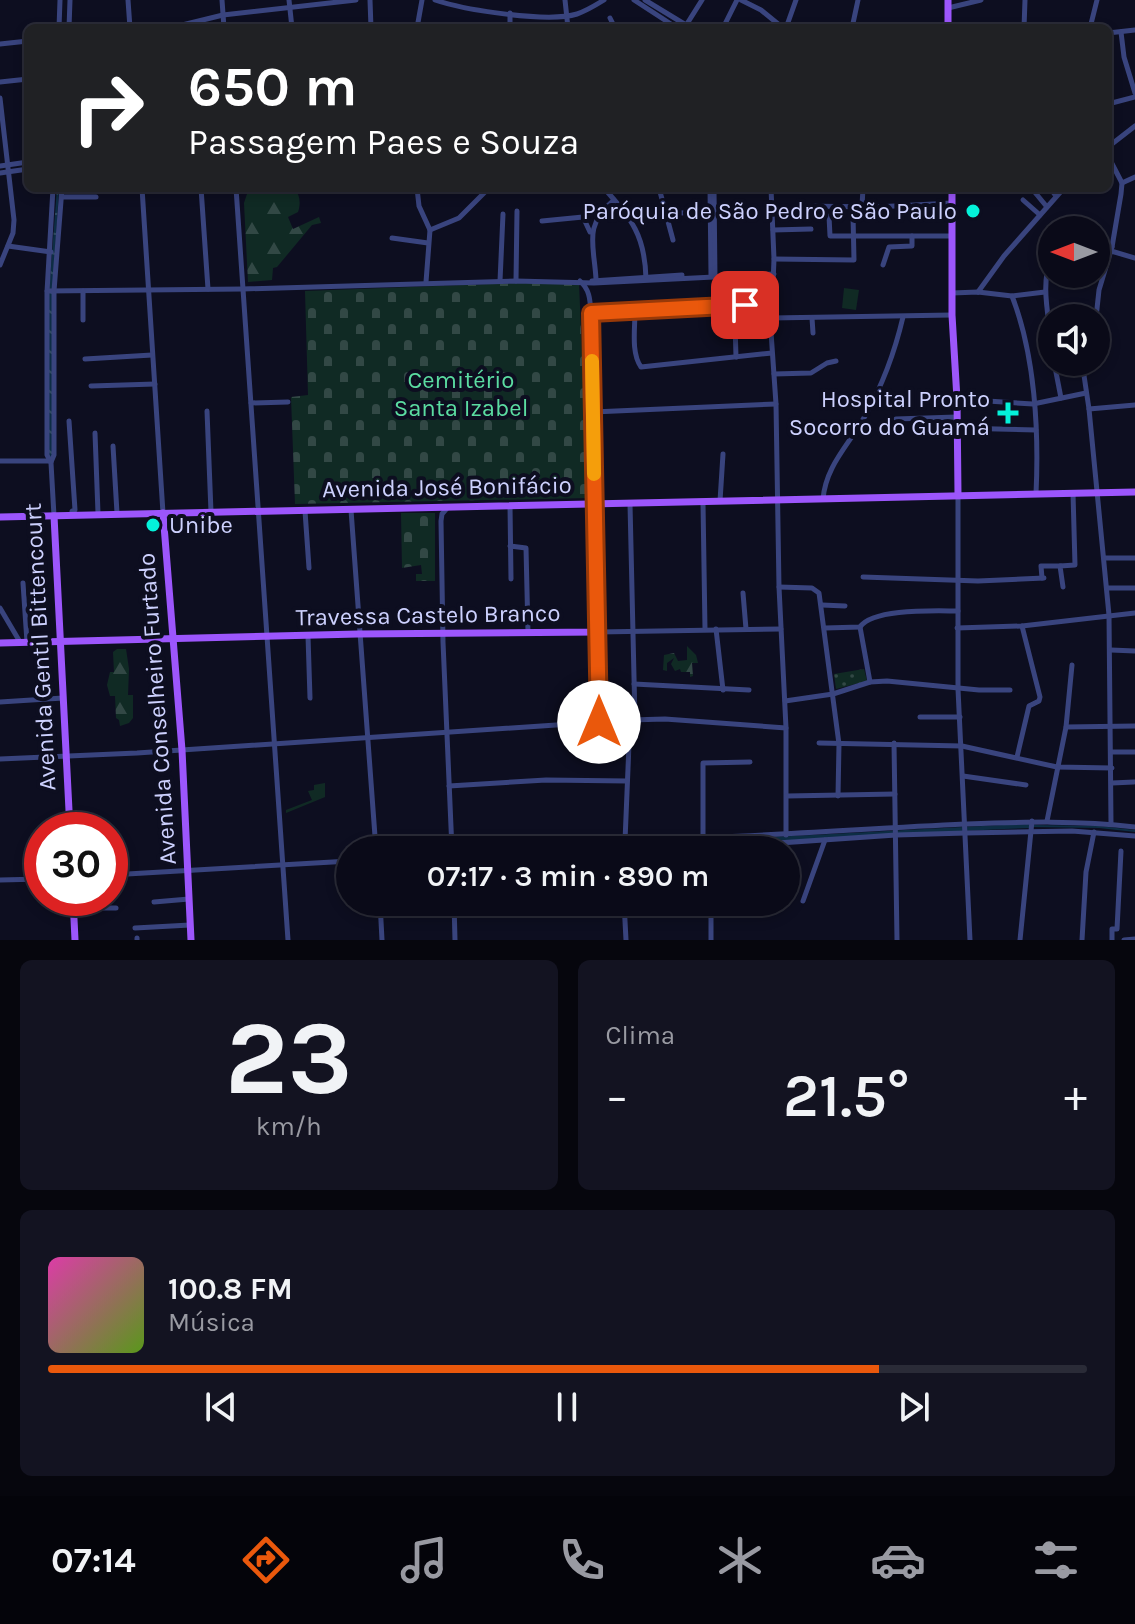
<!DOCTYPE html>
<html lang="pt">
<head>
<meta charset="utf-8">
<style>
	body { margin:0; font-family:Karla,sans-serif; background:#131321; color:#f1f3f6; height:100vh; display:flex; flex-direction:column; font-size:30px; white-space:nowrap }
	* { box-sizing:border-box; margin:0 }
	p { font-size:26px; color:#999aa2 }
	.icon { flex:none; width:44px; height:44px; fill:none; stroke:currentColor; stroke-width:2; stroke-linecap:round; stroke-linejoin:round }
	.map { position:relative; height:940px; overflow:hidden }
	.panel { display:flex; flex-direction:column; gap:20px; padding:20px; background:#06060d; flex:1 }
	.panel>* { flex:none }
	.guide { position:absolute; left:24px; top:24px; width:1088px; height:168px; border-radius:12px; box-shadow:0 4px 12px #0003,0 0 0 2px #2a2b37; background:#202124; color:#fff; overflow:hidden }
	.needle { width:52px; rotate:270deg }
	.tools { position:absolute; left:1038px; top:216px; display:grid; gap:16px }
	.tools a { display:grid; place-items:center; width:72px; height:72px; border-radius:50%; background:#0a0a18; box-shadow:0 4px 12px #0003,0 0 0 2px #2a2b37; font-size:40px }
	.speed { position:absolute; left:24px; top:812px; display:flex; gap:16px; font-size:40px; font-weight:700; text-align:center }
	.speed>* { display:grid; place-content:center; width:104px; height:104px; border-radius:50%; background:#0a0a18; box-shadow:0 4px 12px #0003,0 0 0 2px #2a2b37; line-height:1 }
	.speed .limit { border:12px solid #d22; background:#fff; color:#111 }
	.pin { position:absolute; display:grid; place-items:center; width:68px; height:68px; color:#fff; margin:-34px; border-radius:16px; box-shadow:0 4px 12px #0006 }
	.me { position:absolute; width:88px; margin:-44px; rotate:0deg; stroke-linejoin:round; filter:drop-shadow(0 0 6px #0008) }
	.turn { display:flex; align-items:center; gap:28px; height:168px; padding:0 32px; font-size:36px }
	.turn .icon { width:104px; height:104px; stroke-width:2.5 }
	.turn b { display:block; font-size:56px; line-height:68px }
	.big { font-size:60px; font-weight:600; line-height:1.1 }
	.panel .tile { flex:1; display:flex; flex-direction:column; justify-content:center; gap:12px; min-width:0; padding:0 28px; border-radius:12px; background:#131321 }
	.panel .dial { align-items:center; gap:0 }
	.dial b { font-size:104px; line-height:1 }
	.song { display:flex; align-items:center; gap:24px }
	.cover { width:96px; height:96px; border-radius:12px; background:linear-gradient(135deg,hsl(320 70% 55%),hsl(90 70% 35%)) }
	.played { height:8px; border-radius:4px; background:linear-gradient(90deg,#ea580c 80%,#2a2b37 80%) }
	.keys { display:flex; justify-content:space-around; direction:ltr }
	.heat { display:flex; justify-content:space-between; align-items:center; font-size:44px; direction:ltr }
	.panel .tiles { flex:1; display:grid; gap:20px; grid-template-columns:1fr 1fr }
	.tile:last-child { grid-column:span 2 }
	.trip { position:absolute; left:336px; top:836px; width:464px; height:80px; border-radius:40px; background:#0a0a18; box-shadow:0 4px 12px #0003,0 0 0 2px #2a2b37; font-weight:600; line-height:80px; text-align:center }
	.dock { display:flex; height:128px; justify-content:space-around; align-items:center; background:#04040a; color:#999aa2 }
	.dock .icon { width:56px; height:56px }
	.dock .current { color:#ea580c }
	.dock b { font-size:36px; color:#f1f3f6 }
	.map>svg:first-child { display:block }
</style>
</head>
<body>
<div class="map">
<svg width="1135" height="940" viewBox="0 0 1135 940">
	<defs>
		<pattern id="forest-firs" width="22" height="20" patternUnits="userSpaceOnUse" patternTransform="scale(2)"><rect width="22" height="20" fill="#102a24"/><path d="M5 1l3.5 6h-7zM16 11l3.5 6h-7z" fill="#324845"/></pattern>
		<pattern id="cemetery-stones" width="16" height="16" patternUnits="userSpaceOnUse" patternTransform="scale(2)"><rect width="16" height="16" fill="#102a24"/><path d="M2 7V4a2 2 0 0 1 4 0v3zM10 15v-3a2 2 0 0 1 4 0v3z" fill="#324845"/></pattern>
		<pattern id="park-dots" width="8" height="8" patternUnits="userSpaceOnUse" patternTransform="scale(2)"><rect width="8" height="8" fill="#102a24"/><path d="M2 2h.1M6 6h.1" fill="none" stroke="#324845" stroke-width="1.8" stroke-linecap="round"/></pattern>
		<pattern id="water-waves" width="16" height="10" patternUnits="userSpaceOnUse" patternTransform="scale(2)"><rect width="16" height="10" fill="#0d2d44"/><path d="M0 5q4-4 8 0t8 0" fill="none" stroke="#2f4a60"/></pattern>
	</defs>
	<rect width="100%" height="100%" fill="#0d0e20"/>
	<g fill="url(#forest-firs)">
		<path d="M 249,188 L 294,188 C 300,195 301,203 298,212 L 288,217 L 293,229 L 319,217 L 321,223 L 312,225 L 277,267 L 273,268 L 272,280 L 248,282 L 244,203 Z"/>
		<path d="M 687,646 L 696,655 L 698,663 L 692,663 L 693,676 L 690,677 L 690,672 L 681,672 L 680,669 L 675,671 L 671,664 L 674,658 L 667,663 L 667,671 L 663,670 L 664,655 L 674,653 L 678,661 L 687,660 Z"/>
		<path d="M 117,649 L 126,649 L 129,669 L 128,695 L 133,695 L 133,718 L 129,723 L 120,726 L 119,720 L 116,718 L 115,696 L 110,696 L 107,685 L 110,672 L 114,672 L 113,652 Z"/>
		<path d="M 325,783 L 325,797 L 286,813 L 286,810 L 312,800 L 308,791 L 314,790 L 314,785 Z"/>
	</g>
	<g fill="url(#cemetery-stones)">
		<path d="M 516,283 L 579,283 L 588,498 L 295,504 L 291,397 L 308,395 L 305,291 Z"/>
		<path d="M 401,513 L 435,513 L 435,581 L 416,581 L 416,574 L 422,574 L 421,565 L 402,568 Z"/>
	</g>
	<path fill="url(#park-dots)" d="M 864,669 L 867,681 L 836,689 L 834,674 Z"/>
	<path fill="#102a24" d="M 844,288 L 859,290 L 856,310 L 842,308 Z"/>
	<path fill="url(#water-waves)" d="M 57,188 L 59,188 L 52,303 L 52,457 L 49,457 L 49,292 Z"/>
	<g fill="none" stroke-linecap="round" stroke-linejoin="round">
		<path stroke="#0d2d44" stroke-width="2" d="M 1033,826 L 1099,827 L 1135,831"/>
		<path stroke="#0d2d44" stroke-width="4" d="M 625,844 C 760,842 896,831 1031,826"/>
		<g stroke="#39447e" stroke-width="5">
			<path d="M 128,0 L 130,28"/>
			<path d="M 222,0 L 224,28"/>
			<path d="M 289,0 L 292,28"/>
			<path d="M 370,0 L 371,28"/>
			<path d="M 435,0 C 464,10 548,23 577,14 C 586,11 596,5 604,0"/>
			<path d="M 565,0 L 568,28"/>
			<path d="M 634,0 L 677,28"/>
			<path d="M 645,0 L 686,25"/>
			<path d="M 741,0 L 761,10 L 783,28"/>
			<path d="M 948,8 L 981,0"/>
			<path d="M 610,18 L 615,28"/>
			<path d="M 685,27 L 702,0"/>
			<path d="M 59,28 L 60,0"/>
			<path d="M 69,28 L 70,0"/>
			<path d="M 170,28 L 223,15 L 356,0"/>
			<path d="M 417,28 L 422,0"/>
			<path d="M 510,28 L 510,13"/>
			<path d="M 723,28 L 737,0"/>
			<path d="M 786,28 L 796,0"/>
			<path d="M 852,28 L 858,0"/>
			<path d="M 1024,28 L 1025,0"/>
			<path d="M 1090,28 L 1097,0"/>
			<path d="M 1121,32 L 1124,57 L 1135,93"/>
			<path d="M 1108,33 L 1135,30"/>
			<path d="M 0,44 L 28,41"/>
			<path d="M 0,82 L 28,79"/>
			<path d="M 0,98 L 14,220 L 13,233 L 0,265"/>
			<path d="M 1108,104 L 1135,97"/>
			<path d="M 1108,147 L 1135,126"/>
			<path d="M 0,166 L 28,162"/>
			<path d="M 0,173 L 28,169"/>
			<path d="M 1122,183 L 1135,177"/>
			<path d="M 53,188 L 47,292 L 47,455 L 51,463 L 54,516"/>
			<path d="M 142,188 L 163,513"/>
			<path d="M 201,188 L 208,289"/>
			<path d="M 236,188 L 288,940"/>
			<path d="M 417,188 L 419,206 L 430,230 L 426,282"/>
			<path d="M 604,188 C 632,220 645,235 646,279"/>
			<path d="M 659,188 L 673,240"/>
			<path d="M 710,188 L 711,275"/>
			<path d="M 714,188 L 715,278"/>
			<path d="M 771,188 L 774,259 L 771,332 L 776,404 L 779,587 L 786,728 L 786,835"/>
			<path d="M 1050,188 L 1056,196"/>
			<path d="M 1033,190 L 1047,207"/>
			<path d="M 62,197 L 96,197"/>
			<path d="M 1023,200 L 1040,215"/>
			<path d="M 800,206 L 876,207 L 952,203"/>
			<path d="M 862,206 L 863,188"/>
			<path d="M 667,214 L 710,211"/>
			<path d="M 829,216 L 830,236 L 950,236"/>
			<path d="M 542,221 L 583,217 L 590,232"/>
			<path d="M 430,230 L 459,218 L 489,188"/>
			<path d="M 773,230 L 811,229"/>
			<path d="M 392,238 L 428,243"/>
			<path d="M 1096,243 L 1112,247"/>
			<path d="M 8,246 L 51,252"/>
			<path d="M 1111,251 L 1135,258"/>
			<path d="M 1052,254 C 1039,287 1050,318 1052,351"/>
			<path d="M 774,259 L 854,260 L 853,215"/>
			<path d="M 883,265 L 889,247 L 912,246 L 912,236"/>
			<path d="M 596,279 C 594,244 583,226 614,200"/>
			<path d="M 500,281 L 503,214"/>
			<path d="M 516,281 L 517,211"/>
			<path d="M 580,281 C 590,290 590,300 591,313 L 596,504"/>
			<path d="M 592,281 L 682,275"/>
			<path d="M 47,291 L 243,289 L 516,281 L 594,283 L 774,274"/>
			<path d="M 978,292 L 1004,256 L 1064,188"/>
			<path d="M 952,293 L 978,292 L 1012,296 L 1045,292"/>
			<path d="M 1012,296 C 1035,355 1039,431 1036,494"/>
			<path d="M 635,311 C 635,329 631,353 641,367 L 772,353"/>
			<path d="M 591,313 L 719,305 L 772,306"/>
			<path d="M 771,318 L 952,315"/>
			<path d="M 812,318 L 813,333"/>
			<path d="M 1096,318 L 1099,290 L 1112,247 L 1121,194 L 1122,183 L 1108,156"/>
			<path d="M 83,320 L 83,291"/>
			<path d="M 735,324 L 736,357"/>
			<path d="M 751,331 L 771,332"/>
			<path d="M 85,359 L 152,355"/>
			<path d="M 1054,362 L 1061,398"/>
			<path d="M 1082,362 L 1089,409 L 1109,615 L 1111,823"/>
			<path d="M 774,374 L 811,373 L 827,363 L 836,361"/>
			<path d="M 91,386 L 155,384"/>
			<path d="M 957,399 L 1033,404 L 1086,393"/>
			<path d="M 251,403 L 288,402"/>
			<path d="M 1089,409 L 1135,405"/>
			<path d="M 207,411 L 211,512"/>
			<path d="M 593,412 L 776,404"/>
			<path d="M 896,419 L 956,417"/>
			<path d="M 69,421 L 75,510 L 72,511 L 72,515"/>
			<path d="M 957,428 L 1036,430"/>
			<path d="M 95,433 L 98,513"/>
			<path d="M 113,446 L 117,513"/>
			<path d="M 0,461 L 51,461"/>
			<path d="M 51,462 L 54,455 L 54,291 L 62,188"/>
			<path d="M 958,495 L 958,689 L 970,940"/>
			<path d="M 823,499 C 826,465 849,445 865,416 C 882,386 895,351 903,317"/>
			<path d="M 720,501 L 723,454"/>
			<path d="M 703,503 L 705,629"/>
			<path d="M 630,504 L 635,720"/>
			<path d="M 510,506 L 511,579"/>
			<path d="M 448,507 L 442,514 L 441,521 L 443,642 L 452,850"/>
			<path d="M 351,510 L 376,850"/>
			<path d="M 305,511 L 309,568"/>
			<path d="M 510,546 L 526,548 L 528,633"/>
			<path d="M 1104,558 L 1135,558"/>
			<path d="M 863,577 L 978,581 L 1044,578"/>
			<path d="M 1042,578 L 1041,566 L 1061,566"/>
			<path d="M 23,583 L 27,642"/>
			<path d="M 779,587 L 812,588 L 819,593 L 839,744 L 838,796"/>
			<path d="M 1063,587 L 1060,566 L 1075,565 L 1073,493"/>
			<path d="M 1107,588 L 1135,588"/>
			<path d="M 743,593 L 746,629"/>
			<path d="M 822,605 L 845,606"/>
			<path d="M 0,608 L 20,642"/>
			<path d="M 860,627 L 870,682"/>
			<path d="M 825,628 L 860,627 C 873,608 935,611 958,611"/>
			<path d="M 957,628 L 1022,626 L 1135,613"/>
			<path d="M 716,629 L 723,690"/>
			<path d="M 308,636 L 310,698"/>
			<path d="M 1111,650 L 1135,651"/>
			<path d="M 634,684 L 749,690"/>
			<path d="M 785,701 L 833,694 L 870,682 L 887,681 L 979,690 L 1010,690"/>
			<path d="M 0,702 L 63,698"/>
			<path d="M 920,717 L 960,717"/>
			<path d="M 599,722 L 598,632 L 781,629"/>
			<path d="M 1066,727 L 1135,726"/>
			<path d="M 819,743 L 962,746 L 1057,767 L 1112,768"/>
			<path d="M 894,743 L 897,940"/>
			<path d="M 1112,752 L 1135,752"/>
			<path d="M 1017,757 L 1029,706 L 1039,701 L 1040,697 L 1022,626"/>
			<path d="M 0,759 L 137,753 L 630,720 L 665,719 L 786,728"/>
			<path d="M 963,776 L 1026,785"/>
			<path d="M 1112,783 L 1134,782"/>
			<path d="M 449,786 L 546,780 L 627,781"/>
			<path d="M 787,796 L 895,794"/>
			<path d="M 1047,821 L 1066,727 L 1072,665"/>
			<path d="M 625,839 C 738,839 852,829 965,824 C 1023,822 1078,820 1135,827"/>
			<path d="M 625,841 L 630,720"/>
			<path d="M 705,841 L 703,839 L 703,763 L 750,762"/>
			<path d="M 625,848 L 705,848 L 896,835 L 966,833 L 1072,831 L 1135,836"/>
			<path d="M 533,850 L 625,844"/>
			<path d="M 110,875 L 350,861"/>
			<path d="M 0,880 L 42,879"/>
			<path d="M 803,901 L 825,840"/>
			<path d="M 154,902 L 189,899"/>
			<path d="M 380,902 L 382,940"/>
			<path d="M 454,902 L 455,940"/>
			<path d="M 624,902 L 626,940"/>
			<path d="M 711,902 L 711,940"/>
			<path d="M 73,908 L 116,908"/>
			<path d="M 135,928 L 190,925"/>
			<path d="M 137,940 L 137,938"/>
			<path d="M 1020,940 L 1032,821"/>
			<path d="M 1082,940 L 1086,872 L 1094,832"/>
			<path d="M 1112,940 L 1112,929 L 1117,929 L 1121,851"/>
			<path d="M 1124,940 L 1135,939"/>
		</g>
		<g stroke="#9c56fc" stroke-width="7">
			<path d="M 948,0 L 948,28"/>
			<path d="M 952,188 L 952,315 L 957,399 L 958,495"/>
			<path d="M 163,513 L 182,750 L 191,940"/>
			<path d="M 54,516 L 70,830"/>
			<path d="M 0,517 L 1135,492"/>
			<path d="M 0,643 L 358,634 L 598,632 L 596,504"/>
			<path d="M 73,898 L 75,940"/>
		</g>
	</g>
	<g fill="none" stroke-linecap="round" stroke-linejoin="round">
		<g stroke="#983908" stroke-width="20">
			<path id="route" d="M 599,722 L 591,313 L 745,305"/>
		</g>
		<use href="#route" stroke="#ea580c" stroke-width="14"/>
		<path stroke="#f59e0b" stroke-width="14" d="M 592,361 L 594,474"/>
	</g>
	<g fill="#04f2da" stroke="#0d0e20" stroke-width="3">
		<circle cx="973" cy="211" r="8"/>
		<path d="M1004 401h8v8h8v8h-8v8h-8v-8h-8v-8h8z"/>
		<circle cx="153" cy="525" r="8"/>
	</g>
	<g text-anchor="middle" dominant-baseline="central" stroke-width="8" stroke-linejoin="round" paint-order="stroke">
		<g font-size="24" fill="#cdd1fe" stroke="#0d0e20" text-anchor="end">
			<text x="957" y="211">Paróquia de São Pedro e São Paulo</text>
			<text x="990" y="399">Hospital Pronto<tspan x="990" dy="28">Socorro do Guamá</tspan></text>
			<text x="169" y="525" text-anchor="start">Unibe</text>
		</g>
		<g font-size="24" fill="#5bdca1" stroke="#0d0e20">
			<text x="461" y="380">Cemitério<tspan x="461" dy="28">Santa Izabel</tspan></text>
		</g>
		<g font-size="24" fill="#cdd1fe" stroke="#0d0e20">
			<text transform="translate(447 487) rotate(-1)">Avenida José Bonifácio</text>
			<text transform="translate(428 615) rotate(-1)">Travessa Castelo Branco</text>
			<text transform="translate(40 647) rotate(-93)">Avenida Gentil Bittencourt</text>
			<text transform="translate(157 709) rotate(-94)">Avenida Conselheiro Furtado</text>
		</g>
	</g>
</svg>
<div class="tools">
<a><svg class="needle" viewBox="-14 -14 28 28"><path d="M0-13l5 13h-10z" fill="#e53935"/><path d="M0 13l5-13h-10z" fill="#999aa2"/></svg></a>
<a><svg class="icon" aria-label="sound" viewBox="0 0 24 24"><path d="M4 9h4l5-4v14l-5-4H4zM17 9q2 3 0 6"/></svg></a>
</div>
<div class="speed"><div class="limit">30</div></div>
<div class="pin" style="left:745px;top:305px;background:#d93025"><svg class="icon" aria-label="arrive" viewBox="0 0 24 24"><path d="M6 21V4h12l-3 4 3 4H6"/></svg></div>
<svg class="me" style="left:599px;top:722px" viewBox="-20 -20 40 40"><circle r="19" fill="#fff"/><path d="M0-13L10 11 0 6-10 11z" fill="#ea580c"/></svg>
<div class="trip">07:17 · 3 min · 890 m</div>
<div class="guide">
<div class="turn"><svg class="icon" aria-label="right" viewBox="0 0 24 24"><path d="M7 20v-9h11M14 6l5 5-5 5"/></svg><div><b>650 m</b>Passagem Paes e Souza</div></div>
</div>
</div>
<section class="panel">
<div class="tiles">
<div class="tile dial"><b>23</b><p>km/h</p></div>
<div class="tile"><p>Clima</p>
<div class="heat"><a>−</a><b class="big">21.5°</b><a>+</a></div>
</div>
<div class="tile">
<div class="song"><i class="cover"></i><div><b>100.8 FM</b><p>Música</p></div></div>
<div class="played"></div>
<div class="keys"><svg class="icon" aria-label="previous" viewBox="0 0 24 24"><path d="M18 5L8 12l10 7zM5 5v14"/></svg><svg class="icon" aria-label="pause" viewBox="0 0 24 24"><path d="M8 5v14M16 5v14"/></svg><svg class="icon" aria-label="next" viewBox="0 0 24 24"><path d="M6 5l10 7-10 7zM19 5v14"/></svg></div>
</div>
</div>
</section>
<nav class="dock">
<b>07:14</b>
<svg class="icon current" aria-label="directions" viewBox="0 0 24 24"><path d="M12 3l9 9-9 9-9-9zM9 14v-3h6M13 9l2 2-2 2"/></svg>
<svg class="icon" aria-label="music" viewBox="0 0 24 24"><path d="M9 18V5l10-2v13"/><circle cx="6" cy="18" r="3"/><circle cx="16" cy="16" r="3"/></svg>
<svg class="icon" aria-label="phone" viewBox="0 0 24 24"><path d="M5 4h4l2 5-3 2q2 4 5 5l2-3 5 2v4C11 20 4 13 5 4z"/></svg>
<svg class="icon" aria-label="climate" viewBox="0 0 24 24"><path d="M12 3v18M4 7l16 10M4 17L20 7"/></svg>
<svg class="icon" aria-label="car" viewBox="0 0 24 24"><path d="M5 17H2v-5l4-1 3-4h7l3 4 3 1v5h-3M9 17h6M6 11h13"/><circle cx="7" cy="17" r="2"/><circle cx="17" cy="17" r="2"/></svg>
<svg class="icon" aria-label="filters" viewBox="0 0 24 24"><path d="M4 7h16M4 17h16"/><circle cx="9" cy="7" r="2"/><circle cx="15" cy="17" r="2"/></svg>
</nav>
</body>
</html>
